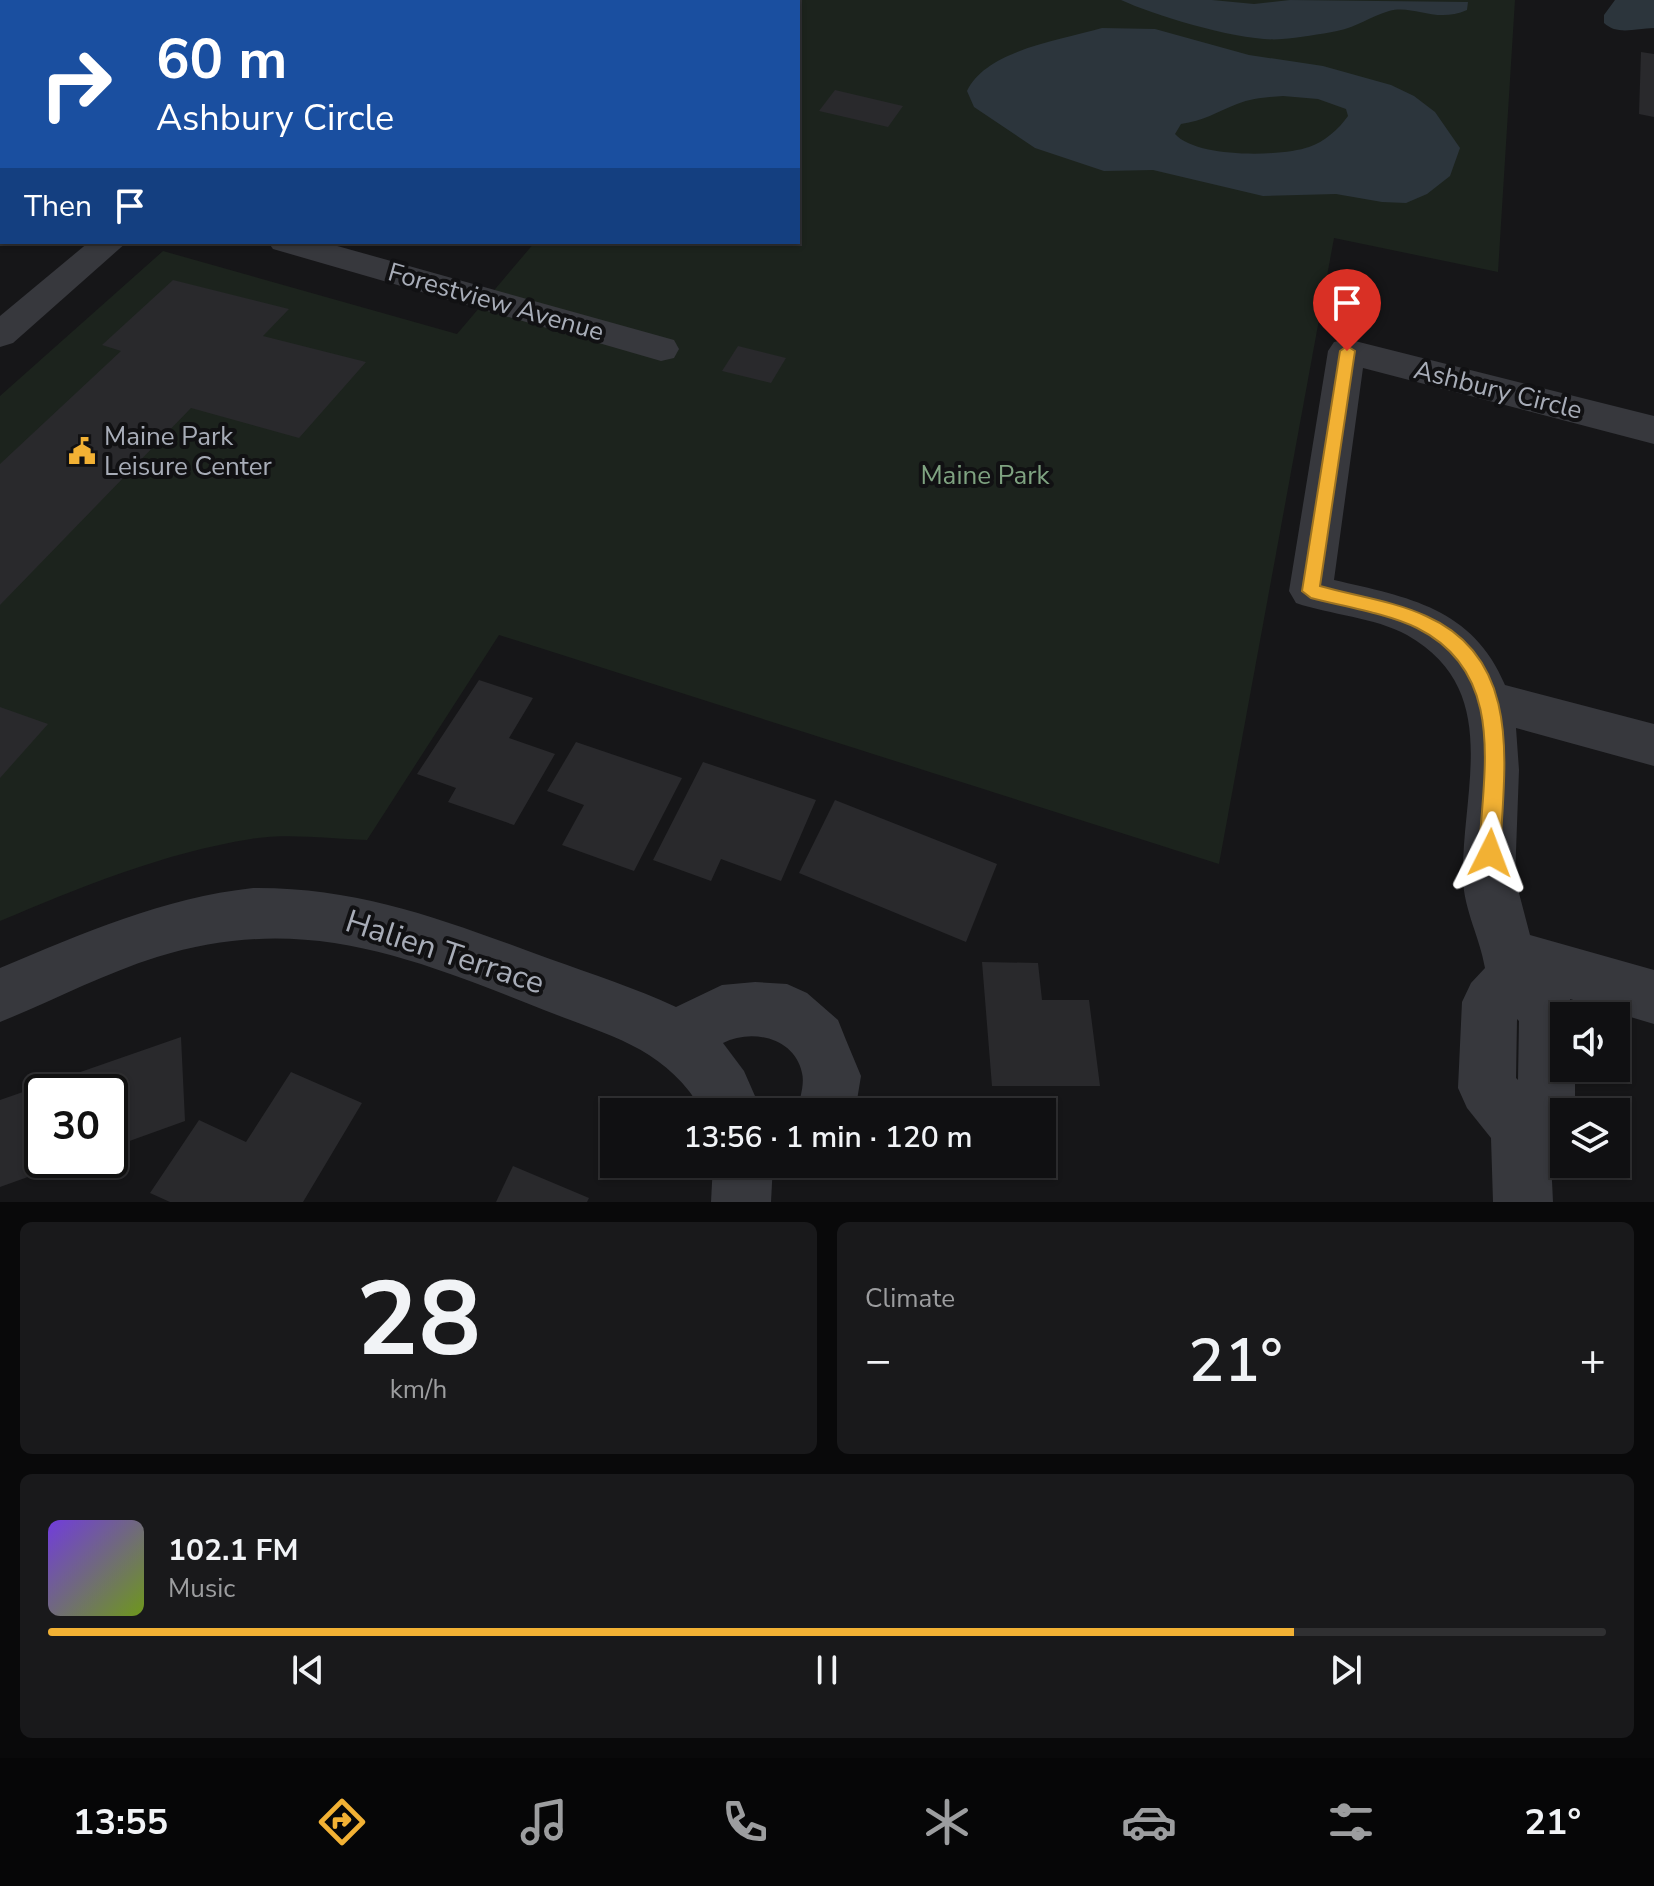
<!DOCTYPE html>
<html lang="en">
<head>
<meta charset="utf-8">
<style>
	body { margin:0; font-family:"Nunito Sans",sans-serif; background:#19191b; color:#f1f3f6; height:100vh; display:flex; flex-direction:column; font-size:30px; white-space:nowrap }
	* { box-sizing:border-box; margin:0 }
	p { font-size:26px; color:#9c9d9f }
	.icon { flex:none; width:44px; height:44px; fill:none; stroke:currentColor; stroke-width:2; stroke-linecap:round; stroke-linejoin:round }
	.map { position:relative; height:1202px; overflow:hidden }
	.side { display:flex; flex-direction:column; gap:20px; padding:20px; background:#09090a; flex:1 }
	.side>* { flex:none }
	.guide { position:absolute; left:0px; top:0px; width:800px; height:244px; box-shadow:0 2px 6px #0004,0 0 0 2px #303032; background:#1a4fa0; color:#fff; overflow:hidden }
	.fabs { position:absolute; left:1550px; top:1002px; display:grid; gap:16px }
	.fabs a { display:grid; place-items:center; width:80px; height:80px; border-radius:0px; background:#101012; box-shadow:0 2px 6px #0004,0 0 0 2px #303032; font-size:40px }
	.speed { position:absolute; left:24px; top:1074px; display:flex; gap:16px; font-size:40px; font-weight:700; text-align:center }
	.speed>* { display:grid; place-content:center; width:104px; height:104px; border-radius:50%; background:#101012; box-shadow:0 2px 6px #0004,0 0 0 2px #303032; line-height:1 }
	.speed .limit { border:4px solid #111; border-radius:12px; background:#fff; color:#111 }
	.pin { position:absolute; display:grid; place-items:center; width:68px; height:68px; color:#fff; margin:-82px -34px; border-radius:50% 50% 50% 0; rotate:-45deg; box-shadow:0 0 8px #0007 }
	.pin .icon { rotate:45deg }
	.me { position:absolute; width:88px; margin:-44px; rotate:3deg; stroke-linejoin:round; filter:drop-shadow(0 0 6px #0008) }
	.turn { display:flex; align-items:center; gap:28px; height:168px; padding:0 24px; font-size:36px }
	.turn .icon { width:104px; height:104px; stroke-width:2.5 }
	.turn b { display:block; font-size:56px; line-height:68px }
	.then { display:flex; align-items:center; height:76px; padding:0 24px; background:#0003; gap:16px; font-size:30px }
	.big { font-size:60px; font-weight:600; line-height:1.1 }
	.side .widget { flex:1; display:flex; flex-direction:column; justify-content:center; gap:12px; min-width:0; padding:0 28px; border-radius:12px; background:#19191b }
	.side .dial { align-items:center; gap:0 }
	.dial b { font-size:104px; line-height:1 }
	.song { display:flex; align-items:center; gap:24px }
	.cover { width:96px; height:96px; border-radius:12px; background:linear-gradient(135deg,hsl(260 70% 55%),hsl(80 70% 35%)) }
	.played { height:8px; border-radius:4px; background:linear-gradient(90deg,#f2b134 80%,#303032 80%) }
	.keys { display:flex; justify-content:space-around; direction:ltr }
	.heat { display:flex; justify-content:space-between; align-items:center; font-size:44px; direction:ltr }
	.side .tiles { flex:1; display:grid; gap:20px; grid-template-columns:1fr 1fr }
	.widget:last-child { grid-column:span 2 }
	.trip { position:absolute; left:600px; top:1098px; width:456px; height:80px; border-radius:0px; background:#101012; box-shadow:0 2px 6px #0004,0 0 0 2px #303032; font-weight:600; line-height:80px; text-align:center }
	.menu { display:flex; height:128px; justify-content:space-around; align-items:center; background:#060607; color:#9c9d9f }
	.menu .icon { width:56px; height:56px }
	.menu .selected { color:#f2b134 }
	.menu b { font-size:36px; color:#f1f3f6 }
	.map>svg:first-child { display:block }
</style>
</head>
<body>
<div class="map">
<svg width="1654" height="1202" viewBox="0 0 1654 1202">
	<rect width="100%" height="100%" fill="#161618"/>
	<path fill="#1c231d" d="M 739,0 L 1515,0 L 1498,272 L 1334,238 L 1219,864 L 499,635 L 367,840 C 330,839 288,833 251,839 C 163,853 81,887 0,921 L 0,396 L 163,251 L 457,334 L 535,242 L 798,242 L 798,2 L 737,2 Z"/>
	<g fill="#2c353c" fill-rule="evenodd">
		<path d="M 1121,0 L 1212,0 L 1254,4 L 1290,0 L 1468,2 L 1467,10 C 1435,24 1414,4 1389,11 C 1371,16 1357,27 1337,31 C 1321,34 1298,38 1282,39 C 1245,43 1156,16 1121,0 Z"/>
		<path d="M 1615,0 L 1654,0 L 1654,28 C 1636,28 1618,36 1604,23 L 1604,15 Z"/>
		<path d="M 1102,28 L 1155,29 L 1249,55 L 1323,66 L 1391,85 L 1414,96 L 1435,112 L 1460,148 L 1450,176 L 1427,194 L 1406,203 L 1382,202 L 1336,194 L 1263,196 L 1153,170 L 1104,171 L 1035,148 L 974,107 L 967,91 C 986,50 1061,40 1102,28 ZM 1283,96 L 1318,99 L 1346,109 L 1348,116 C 1339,129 1324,142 1309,147 C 1280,157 1196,158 1175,134 L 1181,124 C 1203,121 1217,112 1237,104 C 1252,98 1268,97 1283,96 Z"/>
	</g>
	<g fill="#29292c">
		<path d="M 1641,52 L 1654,54 L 1654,117 L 1639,114 Z"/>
		<path d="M 835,90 L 903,106 L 888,127 L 819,111 Z"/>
		<path d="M 173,280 L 289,309 L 263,336 L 366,362 L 299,438 L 191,408 L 0,605 L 0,464 L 121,351 L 102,345 Z"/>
		<path d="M 738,346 L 786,358 L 771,383 L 722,371 Z"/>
		<path d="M 479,680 L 533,698 L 509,738 L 555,754 L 514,825 L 448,802 L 456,788 L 417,774 Z"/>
		<path d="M 0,707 L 48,724 L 0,778 Z"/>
		<path d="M 576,742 L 682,778 L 634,871 L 562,845 L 584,805 L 547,791 Z"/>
		<path d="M 703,762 L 816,800 L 781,881 L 721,859 L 711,881 L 653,860 Z"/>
		<path d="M 835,800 L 997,864 L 966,942 L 799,873 Z"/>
		<path d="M 982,962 L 1038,963 L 1042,1000 L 1089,1000 L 1100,1086 L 992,1086 Z"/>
		<path d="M 181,1037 L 185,1121 L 110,1148 L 110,1092 L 42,1092 L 42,1160 L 75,1160 L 0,1187 L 0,1100 Z"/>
		<path d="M 291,1072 L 362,1103 L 303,1202 L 170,1202 L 150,1193 L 199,1120 L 246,1142 Z"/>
		<path d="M 513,1166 L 589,1198 L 587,1202 L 496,1202 Z"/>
	</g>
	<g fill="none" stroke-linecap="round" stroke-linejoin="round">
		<g fill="#37383d" fill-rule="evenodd">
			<path d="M 378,0 L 407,0 L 376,2 Z"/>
			<path d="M 488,0 L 523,0 L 525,2 L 490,2 Z"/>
			<rect x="0" y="151" width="2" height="20"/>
			<path d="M 89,242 L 127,242 L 13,343 L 0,347 L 0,316 Z"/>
			<path d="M 268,242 L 323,242 L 674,340 L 679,349 L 674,358 L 661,361 L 273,249 Z"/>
			<path d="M 1347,339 L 1654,416 L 1654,444 L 1363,368 L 1334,580 C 1408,597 1473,608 1505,685 L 1654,724 L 1654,766 L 1516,728 L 1519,770 L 1515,878 L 1530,935 L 1654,970 L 1654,1024 L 1570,999 L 1575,1016 L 1564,1016 L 1564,1068 L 1575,1068 L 1575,1104 L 1572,1112 L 1564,1112 L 1564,1127 L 1550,1139 L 1553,1202 L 1493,1202 L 1491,1138 L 1467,1108 L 1458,1088 L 1462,1002 L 1471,983 L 1485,968 C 1480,938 1464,910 1463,879 C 1461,790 1504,690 1407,635 C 1374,617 1331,615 1296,603 L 1289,591 L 1328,351 L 1334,342 ZM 1517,1019 L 1519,1021 L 1518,1080 L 1516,1078 Z"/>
			<path d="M 253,888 C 362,887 449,922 550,959 C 592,974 635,988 676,1007 L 722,985 L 755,982 L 787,984 L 807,993 L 838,1020 L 846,1040 L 861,1076 L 855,1112 L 797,1112 C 799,1101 805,1085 802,1073 C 795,1038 752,1028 723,1043 L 744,1071 L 762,1112 L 703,1112 C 666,1047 609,1036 544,1010 C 410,957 303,912 157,957 C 103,974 52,1001 0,1022 L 0,968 C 83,933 163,898 253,888 Z"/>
			<path d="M 713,1164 L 773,1164 L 771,1202 L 711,1202 Z"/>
		</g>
	</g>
	<path fill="#f2b134" stroke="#9d7322" stroke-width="2" d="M 1347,346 L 1355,351 L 1320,586 C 1355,596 1394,601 1426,616 C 1524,659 1504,767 1500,853 L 1497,860 L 1490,863 L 1482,860 L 1479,853 C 1483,771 1507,673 1417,628 C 1390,614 1342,606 1311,598 L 1302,591 L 1340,351 Z"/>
	<defs>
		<g id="civic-bare" transform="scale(2.16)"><path d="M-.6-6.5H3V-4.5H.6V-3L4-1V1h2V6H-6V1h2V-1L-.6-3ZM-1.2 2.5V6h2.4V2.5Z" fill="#f2b134" stroke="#111113" stroke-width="2.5" paint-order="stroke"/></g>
	</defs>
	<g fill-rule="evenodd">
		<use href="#civic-bare" x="82" y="451"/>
	</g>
	<g text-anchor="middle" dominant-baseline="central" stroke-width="8" stroke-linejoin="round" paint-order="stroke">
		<g font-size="26" fill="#a8adb8" stroke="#111113">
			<text transform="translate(496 302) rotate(16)">Forestview Avenue</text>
			<text transform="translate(1498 390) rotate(14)">Ashbury Circle</text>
		</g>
		<g font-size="26" fill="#a8adb8" stroke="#111113" text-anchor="start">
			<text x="104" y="436">Maine Park<tspan x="104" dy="30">Leisure Center</tspan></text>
		</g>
		<g font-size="26" fill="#7fa381" stroke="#111113">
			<text x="985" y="475">Maine Park</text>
		</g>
		<g font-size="32" fill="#a8adb8" stroke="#111113">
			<text transform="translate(445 952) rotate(18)">Halien Terrace</text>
		</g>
	</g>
</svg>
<div class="fabs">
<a><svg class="icon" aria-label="sound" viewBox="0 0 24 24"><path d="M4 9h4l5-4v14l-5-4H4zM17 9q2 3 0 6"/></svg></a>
<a><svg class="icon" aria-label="layers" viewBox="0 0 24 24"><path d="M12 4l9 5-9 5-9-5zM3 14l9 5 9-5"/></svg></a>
</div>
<div class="speed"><div class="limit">30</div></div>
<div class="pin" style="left:1347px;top:351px;background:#d93025"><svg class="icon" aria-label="arrive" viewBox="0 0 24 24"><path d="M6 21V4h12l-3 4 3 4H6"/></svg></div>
<svg class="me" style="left:1490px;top:853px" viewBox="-20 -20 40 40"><path d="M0-17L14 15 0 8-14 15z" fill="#f2b134" stroke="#fff" stroke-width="4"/></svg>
<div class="trip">13:56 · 1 min · 120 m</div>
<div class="guide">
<div class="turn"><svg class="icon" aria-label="right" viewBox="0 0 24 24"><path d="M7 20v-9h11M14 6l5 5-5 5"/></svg><div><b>60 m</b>Ashbury Circle</div></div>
<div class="then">Then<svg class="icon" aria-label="arrive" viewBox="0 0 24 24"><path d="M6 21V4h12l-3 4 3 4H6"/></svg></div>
</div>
</div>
<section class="side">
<div class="tiles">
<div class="widget dial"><b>28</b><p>km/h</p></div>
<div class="widget"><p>Climate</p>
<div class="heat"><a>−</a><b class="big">21°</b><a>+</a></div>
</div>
<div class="widget">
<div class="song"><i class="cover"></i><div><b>102.1 FM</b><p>Music</p></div></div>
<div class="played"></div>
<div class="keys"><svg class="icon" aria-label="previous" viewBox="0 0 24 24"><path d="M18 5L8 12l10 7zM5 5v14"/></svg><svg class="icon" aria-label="pause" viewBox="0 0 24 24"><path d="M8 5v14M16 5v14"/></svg><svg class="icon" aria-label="next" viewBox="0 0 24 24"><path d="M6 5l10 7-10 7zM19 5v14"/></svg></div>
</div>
</div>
</section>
<nav class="menu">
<b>13:55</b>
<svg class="icon selected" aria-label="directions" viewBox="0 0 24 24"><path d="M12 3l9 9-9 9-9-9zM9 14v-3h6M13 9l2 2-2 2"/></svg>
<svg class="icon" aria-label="music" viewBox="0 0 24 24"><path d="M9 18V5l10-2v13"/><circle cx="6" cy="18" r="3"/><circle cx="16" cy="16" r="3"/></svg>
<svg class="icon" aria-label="phone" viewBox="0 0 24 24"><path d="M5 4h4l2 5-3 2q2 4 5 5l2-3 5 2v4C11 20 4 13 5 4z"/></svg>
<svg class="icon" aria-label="climate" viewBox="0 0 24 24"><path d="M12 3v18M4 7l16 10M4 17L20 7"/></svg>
<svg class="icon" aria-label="car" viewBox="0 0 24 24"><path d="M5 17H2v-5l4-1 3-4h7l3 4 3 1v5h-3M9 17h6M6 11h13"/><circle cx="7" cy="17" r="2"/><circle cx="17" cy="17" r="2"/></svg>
<svg class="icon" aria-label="filters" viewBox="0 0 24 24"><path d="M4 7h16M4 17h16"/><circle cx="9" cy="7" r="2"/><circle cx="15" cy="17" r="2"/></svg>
<b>21°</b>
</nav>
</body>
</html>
